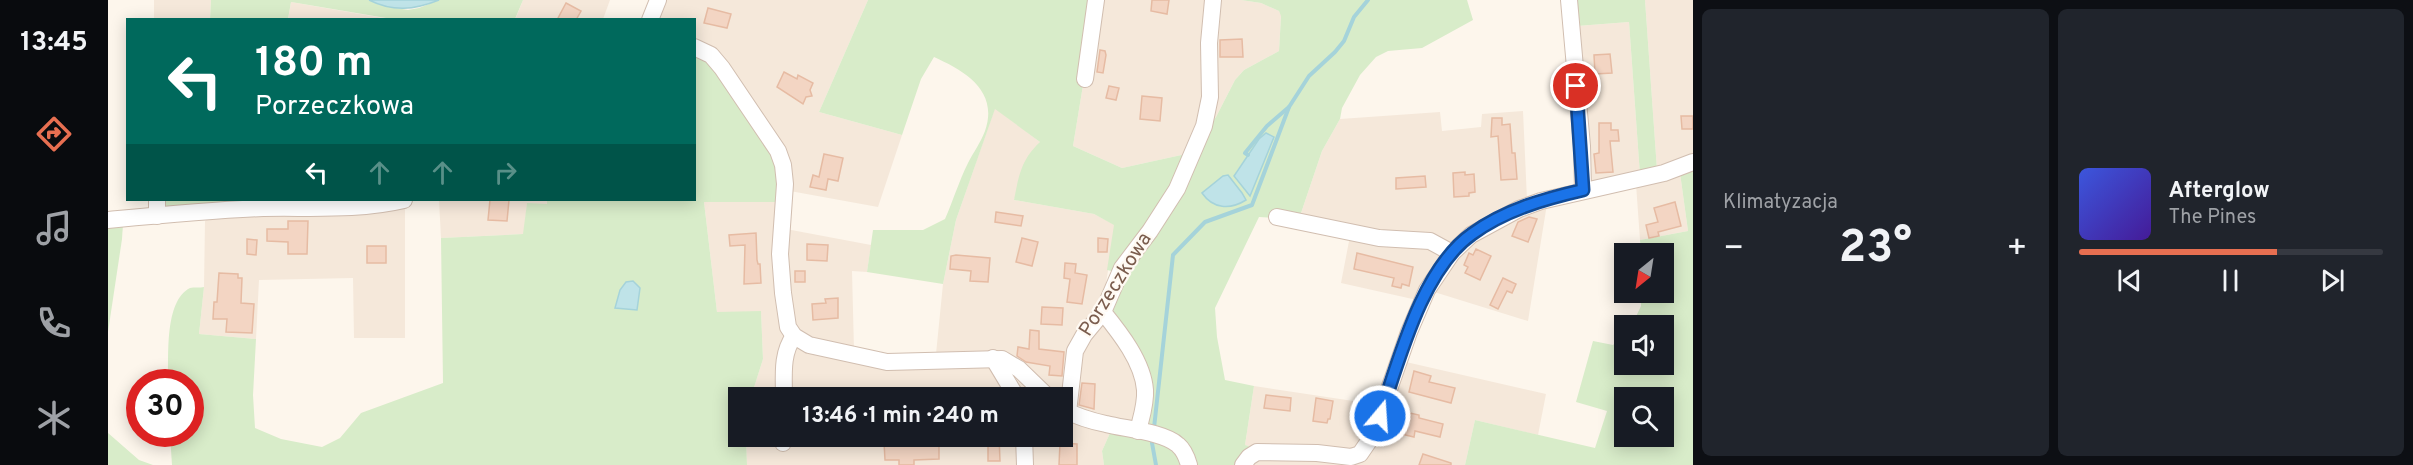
<!DOCTYPE html>
<html lang="pl">
<head>
<meta charset="utf-8">
<style>
	body { margin:0; font-family:Overpass,sans-serif; background:#20242c; color:#f1f3f6; height:100vh; display:flex; flex-direction:column; font-size:22px; white-space:nowrap }
	* { box-sizing:border-box; margin:0 }
	p { font-size:20px; color:#9ea1a6 }
	.icon { flex:none; width:33px; height:33px; fill:none; stroke:currentColor; stroke-width:2; stroke-linecap:round; stroke-linejoin:round }
	.map { position:relative; flex:1; overflow:hidden }
	.side { display:flex; flex-direction:column; gap:9px; padding:9px; background:#0d0f14; width:720px }
	.side>* { flex:none }
	.guide { position:absolute; left:18px; top:18px; width:570px; height:183px; border-radius:0px; box-shadow:0 3px 15px #0003; background:#00695c; color:#fff; overflow:hidden }
	.needle { width:39px; rotate:210deg }
	.tools { position:absolute; left:1506px; top:243px; display:grid; gap:12px }
	.tools a { display:grid; place-items:center; width:60px; height:60px; border-radius:0px; background:#171b24; box-shadow:0 3px 15px #0003; font-size:30px }
	.speed { position:absolute; left:18px; top:369px; display:flex; gap:12px; font-size:30px; font-weight:700; text-align:center }
	.speed>* { display:grid; place-content:center; width:78px; height:78px; border-radius:50%; background:#171b24; box-shadow:0 3px 15px #0003; line-height:1 }
	.speed .limit { border:9px solid #d22; background:#fff; color:#111 }
	.pin { position:absolute; display:grid; place-items:center; width:51px; height:51px; color:#fff; margin:-26px; border:3px solid #fff; border-radius:50%; box-shadow:0 2px 6px #0007 }
	.me { position:absolute; width:66px; margin:-33px; rotate:18deg; stroke-linejoin:round; filter:drop-shadow(0 0 4px #0008) }
	.turn { display:flex; align-items:center; gap:21px; height:126px; padding:0 30px; font-size:27px }
	.turn .icon { width:78px; height:78px; stroke-width:2.5 }
	.turn b { display:block; font-size:42px; line-height:51px }
	.lanes { display:flex; align-items:center; height:57px; padding:0 30px; background:#0003; justify-content:center; gap:30px; direction:ltr }
	.lanes .off { opacity:.35 }
	.big { font-size:45px; font-weight:700; line-height:1.1 }
	.side .widget { flex:1; display:flex; flex-direction:column; justify-content:center; gap:9px; min-width:0; padding:0 21px; border-radius:9px; background:#20242c }
	.song { display:flex; align-items:center; gap:18px }
	.cover { width:72px; height:72px; border-radius:9px; background:linear-gradient(135deg,hsl(230 70% 55%),hsl(260 70% 35%)) }
	.played { height:6px; border-radius:3px; background:linear-gradient(90deg,#e76f51 65%,#363941 65%) }
	.keys { display:flex; justify-content:space-around; direction:ltr }
	.heat { display:flex; justify-content:space-between; align-items:center; font-size:33px; direction:ltr }
	.side .tiles { flex:1; display:grid; gap:9px; grid-template-columns:repeat(2,1fr) }
	.trip { position:absolute; left:620px; top:387px; width:345px; height:60px; border-radius:0px; background:#171b24; box-shadow:0 3px 15px #0003; font-weight:700; line-height:60px; text-align:center }
	main { display:flex; flex:1; min-height:0 }
	.tabs { display:flex; flex-direction:column; width:108px; justify-content:space-around; align-items:center; background:#090b0e; color:#9ea1a6 }
	.tabs .icon { width:42px; height:42px }
	.tabs .on { color:#e76f51 }
	.tabs b { font-size:27px; color:#f1f3f6 }
	.map>svg:first-child { display:block }
</style>
</head>
<body>
<main>
<nav class="tabs">
<b>13:45</b>
<svg class="icon on" aria-label="directions" viewBox="0 0 24 24"><path d="M12 3l9 9-9 9-9-9zM9 14v-3h6M13 9l2 2-2 2"/></svg>
<svg class="icon" aria-label="music" viewBox="0 0 24 24"><path d="M9 18V5l10-2v13"/><circle cx="6" cy="18" r="3"/><circle cx="16" cy="16" r="3"/></svg>
<svg class="icon" aria-label="phone" viewBox="0 0 24 24"><path d="M5 4h4l2 5-3 2q2 4 5 5l2-3 5 2v4C11 20 4 13 5 4z"/></svg>
<svg class="icon" aria-label="climate" viewBox="0 0 24 24"><path d="M12 3v18M4 7l16 10M4 17L20 7"/></svg>
</nav>
<div class="map">
<svg width="1585" height="465" viewBox="0 0 1585 465">
	<rect width="100%" height="100%" fill="#fdf6ec"/>
	<g fill="#f5e8da">
		<path d="M 46,0 L 103,0 L 102,19 L 46,20 Z"/>
		<path d="M 415,0 L 502,0 L 495,19 L 407,20 Z"/>
		<path d="M 557,0 L 760,0 L 711,112 L 794,135 L 770,207 L 682,191 L 684,166 L 648,110 L 587,42 L 586,20 L 549,20 Z"/>
		<path d="M 989,0 L 1133,0 L 1153,3 L 1171,11 L 1173,15 L 1171,51 L 1136,70 L 1127,80 L 1108,117 L 1078,154 L 1014,168 L 965,146 Z"/>
		<path d="M 1537,0 L 1585,0 L 1585,156 L 1549,170 Z"/>
		<path d="M 183,2 L 275,18 L 275,20 L 180,20 Z"/>
		<path d="M 1521,22 L 1532,175 L 1482,184 L 1469,26 Z"/>
		<path d="M 887,108 L 932,142 L 906,200 L 986,214 L 1007,225 L 995,303 L 1003,306 L 1040,377 L 1037,428 L 969,411 L 954,398 L 949,397 L 904,357 L 828,354 L 835,284 L 848,220 Z"/>
		<path d="M 1415,111 L 1419,200 L 1439,204 L 1420,321 L 1323,291 L 1309,300 L 1233,283 L 1242,236 L 1189,225 L 1214,151 L 1232,119 L 1332,112 L 1334,131 L 1373,127 L 1374,114 Z"/>
		<path d="M 1572,173 L 1580,231 L 1532,240 L 1528,184 Z"/>
		<path d="M 154,200 L 259,200 L 297,205 L 297,338 L 246,338 L 245,278 L 151,280 L 148,339 L 91,334 L 96,287 L 97,221 L 105,215 L 154,212 Z"/>
		<path d="M 331,200 L 439,200 L 439,204 L 419,204 L 416,234 L 333,238 Z"/>
		<path d="M 596,202 L 670,202 L 690,347 L 744,363 L 788,370 L 900,367 L 935,397 L 643,397 L 655,359 L 653,312 L 609,312 Z"/>
		<path d="M 678,229 L 763,245 L 759,272 L 744,271 L 746,350 L 691,335 L 684,322 Z"/>
		<path d="M 1298,362 L 1438,394 L 1430,435 L 1367,420 L 1357,465 L 1141,465 L 1146,460 L 1141,446 L 1137,445 L 1146,386 L 1272,405 Z"/>
		<path d="M 954,415 L 1002,433 L 994,451 L 996,465 L 639,465 L 638,437 L 954,436 Z"/>
	</g>
	<g fill="#d8ecc9" fill-rule="evenodd">
		<path d="M 103,0 L 260,0 L 282,7 L 300,10 L 311,8 L 331,0 L 415,0 L 407,19 L 284,19 L 183,2 L 180,19 L 102,20 Z"/>
		<path d="M 760,0 L 989,0 L 965,146 L 1014,168 L 1078,154 L 1108,117 L 1127,80 L 1136,70 L 1171,51 L 1173,16 L 1171,11 L 1153,3 L 1133,0 L 1359,0 L 1365,20 L 1314,48 L 1280,51 L 1268,57 L 1252,75 L 1234,108 L 1232,119 L 1214,151 L 1191,219 L 1151,217 L 1107,308 L 1109,337 L 1117,380 L 1146,386 L 1137,445 L 1141,446 L 1130,465 L 1087,465 L 1037,428 L 1040,377 L 1003,306 L 1008,272 L 999,270 L 1006,225 L 986,214 L 906,200 C 911,175 913,160 932,142 L 887,109 L 848,220 L 835,284 L 759,272 L 765,230 L 815,230 L 837,219 C 845,201 851,181 860,163 C 865,153 873,142 877,131 C 891,91 857,71 826,57 L 813,79 L 794,135 L 711,112 ZM 1158,133 L 1165,137 L 1142,196 L 1128,172 L 1151,140 Z"/>
		<path d="M 1466,0 L 1537,0 L 1549,170 L 1532,175 L 1521,22 L 1469,26 Z"/>
		<path d="M 587,52 L 596,56 L 667,160 L 670,202 L 596,202 L 609,312 L 653,311 L 655,359 L 643,397 L 630,398 L 630,436 L 638,437 L 639,465 L 64,465 L 62,434 L 82,434 L 82,382 L 60,382 C 61,357 56,301 82,288 C 86,287 92,288 96,287 L 91,334 L 148,339 L 145,395 L 147,428 L 173,439 L 214,447 L 232,438 L 253,413 L 335,383 L 333,238 L 415,234 L 419,203 L 439,204 L 439,200 L 586,200 Z"/>
		<path d="M 1585,167 L 1585,465 L 1357,465 L 1367,420 L 1487,448 L 1499,411 L 1468,402 L 1485,341 L 1505,345 L 1516,334 L 1516,364 L 1556,364 L 1556,326 L 1524,325 L 1533,306 L 1533,293 L 1556,292 L 1556,254 L 1533,253 L 1532,240 L 1580,231 L 1572,173 ZM 1516,398 L 1556,398 L 1556,436 L 1516,436 Z"/>
		<path d="M 54,200 L 154,200 L 143,204 L 65,210 L 55,204 Z"/>
		<path d="M 15,224 L 14,239 L 0,332 L 0,226 Z"/>
		<path d="M 0,433 L 31,460 L 45,465 L 0,465 Z"/>
		<path d="M 1002,433 L 1049,441 L 1063,447 L 1076,465 L 996,465 L 994,451 Z"/>
	</g>
	<g fill="#bfe3e8" stroke="#a5d3da" stroke-width="1.5">
		<path d="M 261,0 L 331,0 C 306,10 285,12 261,0 Z"/>
		<path d="M 1158,133 L 1166,137 L 1142,196 L 1126,176 L 1151,139 Z"/>
		<path d="M 1120,175 L 1134,193 L 1138,200 C 1122,210 1105,209 1094,193 L 1115,176 Z"/>
		<path d="M 525,281 L 532,288 L 529,310 L 507,308 L 512,290 L 518,282 Z"/>
	</g>
	<g fill="none" stroke-linecap="round" stroke-linejoin="round">
		<g stroke="#a5d3da" stroke-width="4">
			<path d="M 1140,155 L 1137,153 L 1159,126 L 1181,107 L 1201,76 L 1227,52 L 1236,41 L 1246,17 L 1260,0"/>
			<path d="M 1046,428 L 1065,255 L 1097,222 L 1144,205 L 1181,107"/>
			<path d="M 1044,443 L 1048,465"/>
		</g>
	</g>
	<g fill="#f3d5c3" stroke="#e6bba3" stroke-width="1.5">
		<path d="M 1044,0 L 1061,0 L 1059,14 L 1043,11 Z"/>
		<path d="M 458,3 L 473,11 L 468,20 L 449,20 Z"/>
		<path d="M 600,8 L 623,14 L 619,28 L 596,23 Z"/>
		<path d="M 1134,39 L 1135,57 L 1112,57 L 1112,40 Z"/>
		<path d="M 992,50 L 997,51 L 998,55 L 995,73 L 989,72 Z"/>
		<path d="M 1502,54 L 1504,73 L 1487,74 L 1486,55 Z"/>
		<path d="M 676,72 L 689,79 L 690,75 L 705,83 L 702,90 L 704,96 L 698,97 L 695,104 L 669,87 Z"/>
		<path d="M 1001,86 L 1011,88 L 1008,100 L 998,98 Z"/>
		<path d="M 1034,96 L 1054,98 L 1052,121 L 1032,119 Z"/>
		<path d="M 1573,116 L 1585,116 L 1585,129 L 1574,129 Z"/>
		<path d="M 1384,118 L 1394,118 L 1394,125 L 1402,124 L 1404,153 L 1407,153 L 1409,179 L 1393,180 L 1390,136 L 1383,137 Z"/>
		<path d="M 1491,123 L 1503,123 L 1503,130 L 1510,130 L 1511,141 L 1502,141 L 1505,172 L 1488,173 L 1486,154 L 1491,153 Z"/>
		<path d="M 716,154 L 735,158 L 730,181 L 720,179 L 718,190 L 702,187 L 705,175 L 711,177 Z"/>
		<path d="M 1357,172 L 1357,175 L 1366,174 L 1367,192 L 1361,193 L 1361,196 L 1346,197 L 1345,173 Z"/>
		<path d="M 1317,176 L 1318,187 L 1288,189 L 1288,178 Z"/>
		<path d="M 382,200 L 401,200 L 399,221 L 380,220 Z"/>
		<path d="M 1567,202 L 1573,226 L 1550,232 L 1551,236 L 1541,238 L 1538,225 L 1550,222 L 1546,208 Z"/>
		<path d="M 888,212 L 915,216 L 913,226 L 887,222 Z"/>
		<path d="M 1421,217 L 1429,219 L 1420,242 L 1404,236 L 1410,222 Z"/>
		<path d="M 180,221 L 200,221 L 199,254 L 180,254 L 180,242 L 159,241 L 159,229 L 180,229 Z"/>
		<path d="M 648,233 L 649,260 L 650,264 L 652,264 L 653,283 L 636,284 L 637,245 L 622,246 L 621,235 Z"/>
		<path d="M 914,238 L 930,242 L 924,266 L 908,262 Z"/>
		<path d="M 990,238 L 1000,239 L 999,252 L 990,252 Z"/>
		<path d="M 139,239 L 149,240 L 148,255 L 139,254 Z"/>
		<path d="M 699,244 L 720,245 L 719,261 L 699,260 Z"/>
		<rect x="259" y="246" width="19" height="17"/>
		<path d="M 1368,249 L 1383,256 L 1372,280 L 1357,273 L 1360,267 L 1356,265 L 1361,253 L 1365,255 Z"/>
		<path d="M 1249,253 L 1305,267 L 1301,286 L 1294,284 L 1293,288 L 1284,286 L 1286,278 L 1246,269 Z"/>
		<path d="M 848,255 L 882,258 L 880,282 L 862,281 L 863,271 L 842,269 L 843,256 Z"/>
		<path d="M 957,263 L 968,264 L 967,273 L 979,275 L 974,304 L 959,302 L 962,279 L 956,278 Z"/>
		<rect x="687" y="271" width="10" height="11"/>
		<path d="M 111,273 L 130,274 L 130,278 L 134,278 L 133,303 L 146,304 L 144,333 L 118,332 L 119,319 L 105,319 L 106,302 L 109,302 Z"/>
		<path d="M 1395,278 L 1408,284 L 1404,293 L 1399,291 L 1390,309 L 1382,305 Z"/>
		<path d="M 730,298 L 730,318 L 705,320 L 704,304 L 718,303 L 717,299 Z"/>
		<path d="M 934,307 L 955,308 L 954,325 L 933,324 Z"/>
		<path d="M 922,330 L 931,331 L 931,349 L 956,352 L 954,376 L 941,375 L 942,366 L 918,362 L 909,356 L 910,347 L 921,349 Z"/>
		<path d="M 1306,371 L 1323,376 L 1321,382 L 1347,388 L 1343,403 L 1301,392 Z"/>
		<path d="M 974,383 L 987,384 L 986,409 L 971,405 Z"/>
		<path d="M 1158,395 L 1183,398 L 1182,411 L 1156,408 Z"/>
		<path d="M 1208,398 L 1225,401 L 1222,419 L 1220,419 L 1219,423 L 1205,421 Z"/>
		<path d="M 1293,411 L 1311,415 L 1311,418 L 1335,424 L 1332,437 L 1307,431 L 1306,437 L 1293,434 L 1294,429 L 1289,427 Z"/>
		<path d="M 880,436 L 891,436 L 892,461 L 880,461 Z"/>
		<path d="M 831,441 L 831,459 L 806,460 L 806,465 L 791,465 L 791,460 L 777,460 L 776,442 Z"/>
		<path d="M 952,443 L 969,444 L 969,465 L 951,465 Z"/>
		<path d="M 1315,454 L 1343,463 L 1343,465 L 1311,465 Z"/>
	</g>
	<g fill="none" stroke-linecap="round" stroke-linejoin="round">
		<g stroke="#d1beb0" stroke-width="18">
			<g id="minor">
				<path d="M 1461,0 L 1474,146 L 1475,190"/>
				<path d="M 542,20 L 550,0"/>
				<path d="M 586,47 L 603,55 L 614,68 L 670,151 L 675,165 L 677,184 L 672,254 L 675,293 L 680,327 L 686,336 L 701,345 L 779,362 L 894,359 L 911,369 L 941,398"/>
				<path d="M 977,79 L 988,0"/>
				<path d="M 49,200 L 49,216"/>
				<path d="M 1169,217 L 1271,238 L 1322,241 L 1344,253"/>
				<path d="M 0,220 C 52,215 103,210 155,208 C 203,207 249,211 296,200"/>
				<path d="M 995,312 C 1012,333 1035,362 1037,390 C 1038,404 1033,418 1030,431"/>
				<path d="M 885,358 L 909,398"/>
				<path d="M 676,398 C 676,376 673,354 686,336"/>
				<path d="M 954,409 C 968,416 983,421 998,424 C 1017,429 1056,432 1070,445 C 1076,450 1079,458 1081,465"/>
				<path d="M 960,412 L 967,351 L 976,335 L 995,312 L 1014,268 L 1042,231 L 1069,189 L 1096,126 L 1102,97 L 1101,43 L 1105,0"/>
				<path d="M 916,436 L 917,465"/>
				<path d="M 675,443 L 675,436"/>
				<path d="M 1135,465 L 1141,457 L 1149,452 L 1209,453 L 1243,457 L 1252,454 L 1265,435 L 1301,332 L 1319,290 L 1344,253 L 1363,235 L 1411,209 L 1433,201 L 1556,173 L 1585,162"/>
			</g>
		</g>
		<use href="#minor" stroke="#fff" stroke-width="16"/>
	</g>
	<g fill="none" stroke-linecap="round" stroke-linejoin="round">
		<g stroke="#114b97" stroke-width="15">
			<path id="route" d="M 1272,416 C 1291,360 1314,269 1364,234 C 1397,210 1436,199 1475,190 L 1468,86"/>
		</g>
		<use href="#route" stroke="#1a73e8" stroke-width="10"/>
	</g>
	<g text-anchor="middle" dominant-baseline="central" stroke-width="4.5" stroke-linejoin="round" paint-order="stroke">
		<g font-size="20" fill="#7a5c4d" stroke="#fffaf3">
			<text transform="translate(1008 285) rotate(-58)">Porzeczkowa</text>
		</g>
	</g>
</svg>
<div class="tools">
<a><svg class="needle" viewBox="-14 -14 28 28"><path d="M0-13l5 13h-10z" fill="#e53935"/><path d="M0 13l5-13h-10z" fill="#9ea1a6"/></svg></a>
<a><svg class="icon" aria-label="sound" viewBox="0 0 24 24"><path d="M4 9h4l5-4v14l-5-4H4zM17 9q2 3 0 6"/></svg></a>
<a><svg class="icon" aria-label="search" viewBox="0 0 24 24"><circle cx="10" cy="10" r="6"/><path d="M15 15l6 6"/></svg></a>
</div>
<div class="speed"><div class="limit">30</div></div>
<div class="pin" style="left:1468px;top:86px;background:#d93025"><svg class="icon" aria-label="arrive" viewBox="0 0 24 24"><path d="M6 21V4h12l-3 4 3 4H6"/></svg></div>
<svg class="me" style="left:1272px;top:416px" viewBox="-20 -20 40 40"><circle r="17" fill="#1a73e8" stroke="#fff" stroke-width="3"/><path d="M0-11L8 9 0 5-8 9z" fill="#fff"/></svg>
<div class="trip">13:46 · 1 min · 240 m</div>
<div class="guide">
<div class="turn"><svg class="icon" aria-label="left" viewBox="0 0 24 24"><path d="M17 20v-9H6M10 6l-5 5 5 5"/></svg><div><b>180 m</b>Porzeczkowa</div></div>
<div class="lanes"><svg class="icon" aria-label="left" viewBox="0 0 24 24"><path d="M17 20v-9H6M10 6l-5 5 5 5"/></svg><svg class="icon off" aria-label="ahead" viewBox="0 0 24 24"><path d="M12 20V5M6 11l6-6 6 6"/></svg><svg class="icon off" aria-label="ahead" viewBox="0 0 24 24"><path d="M12 20V5M6 11l6-6 6 6"/></svg><svg class="icon off" aria-label="right" viewBox="0 0 24 24"><path d="M7 20v-9h11M14 6l5 5-5 5"/></svg></div>
</div>
</div>
<section class="side">
<div class="tiles">
<div class="widget"><p>Klimatyzacja</p>
<div class="heat"><a>−</a><b class="big">23°</b><a>+</a></div>
</div>
<div class="widget">
<div class="song"><i class="cover"></i><div><b>Afterglow</b><p>The Pines</p></div></div>
<div class="played"></div>
<div class="keys"><svg class="icon" aria-label="previous" viewBox="0 0 24 24"><path d="M18 5L8 12l10 7zM5 5v14"/></svg><svg class="icon" aria-label="pause" viewBox="0 0 24 24"><path d="M8 5v14M16 5v14"/></svg><svg class="icon" aria-label="next" viewBox="0 0 24 24"><path d="M6 5l10 7-10 7zM19 5v14"/></svg></div>
</div>
</div>
</section>
</main>
</body>
</html>
